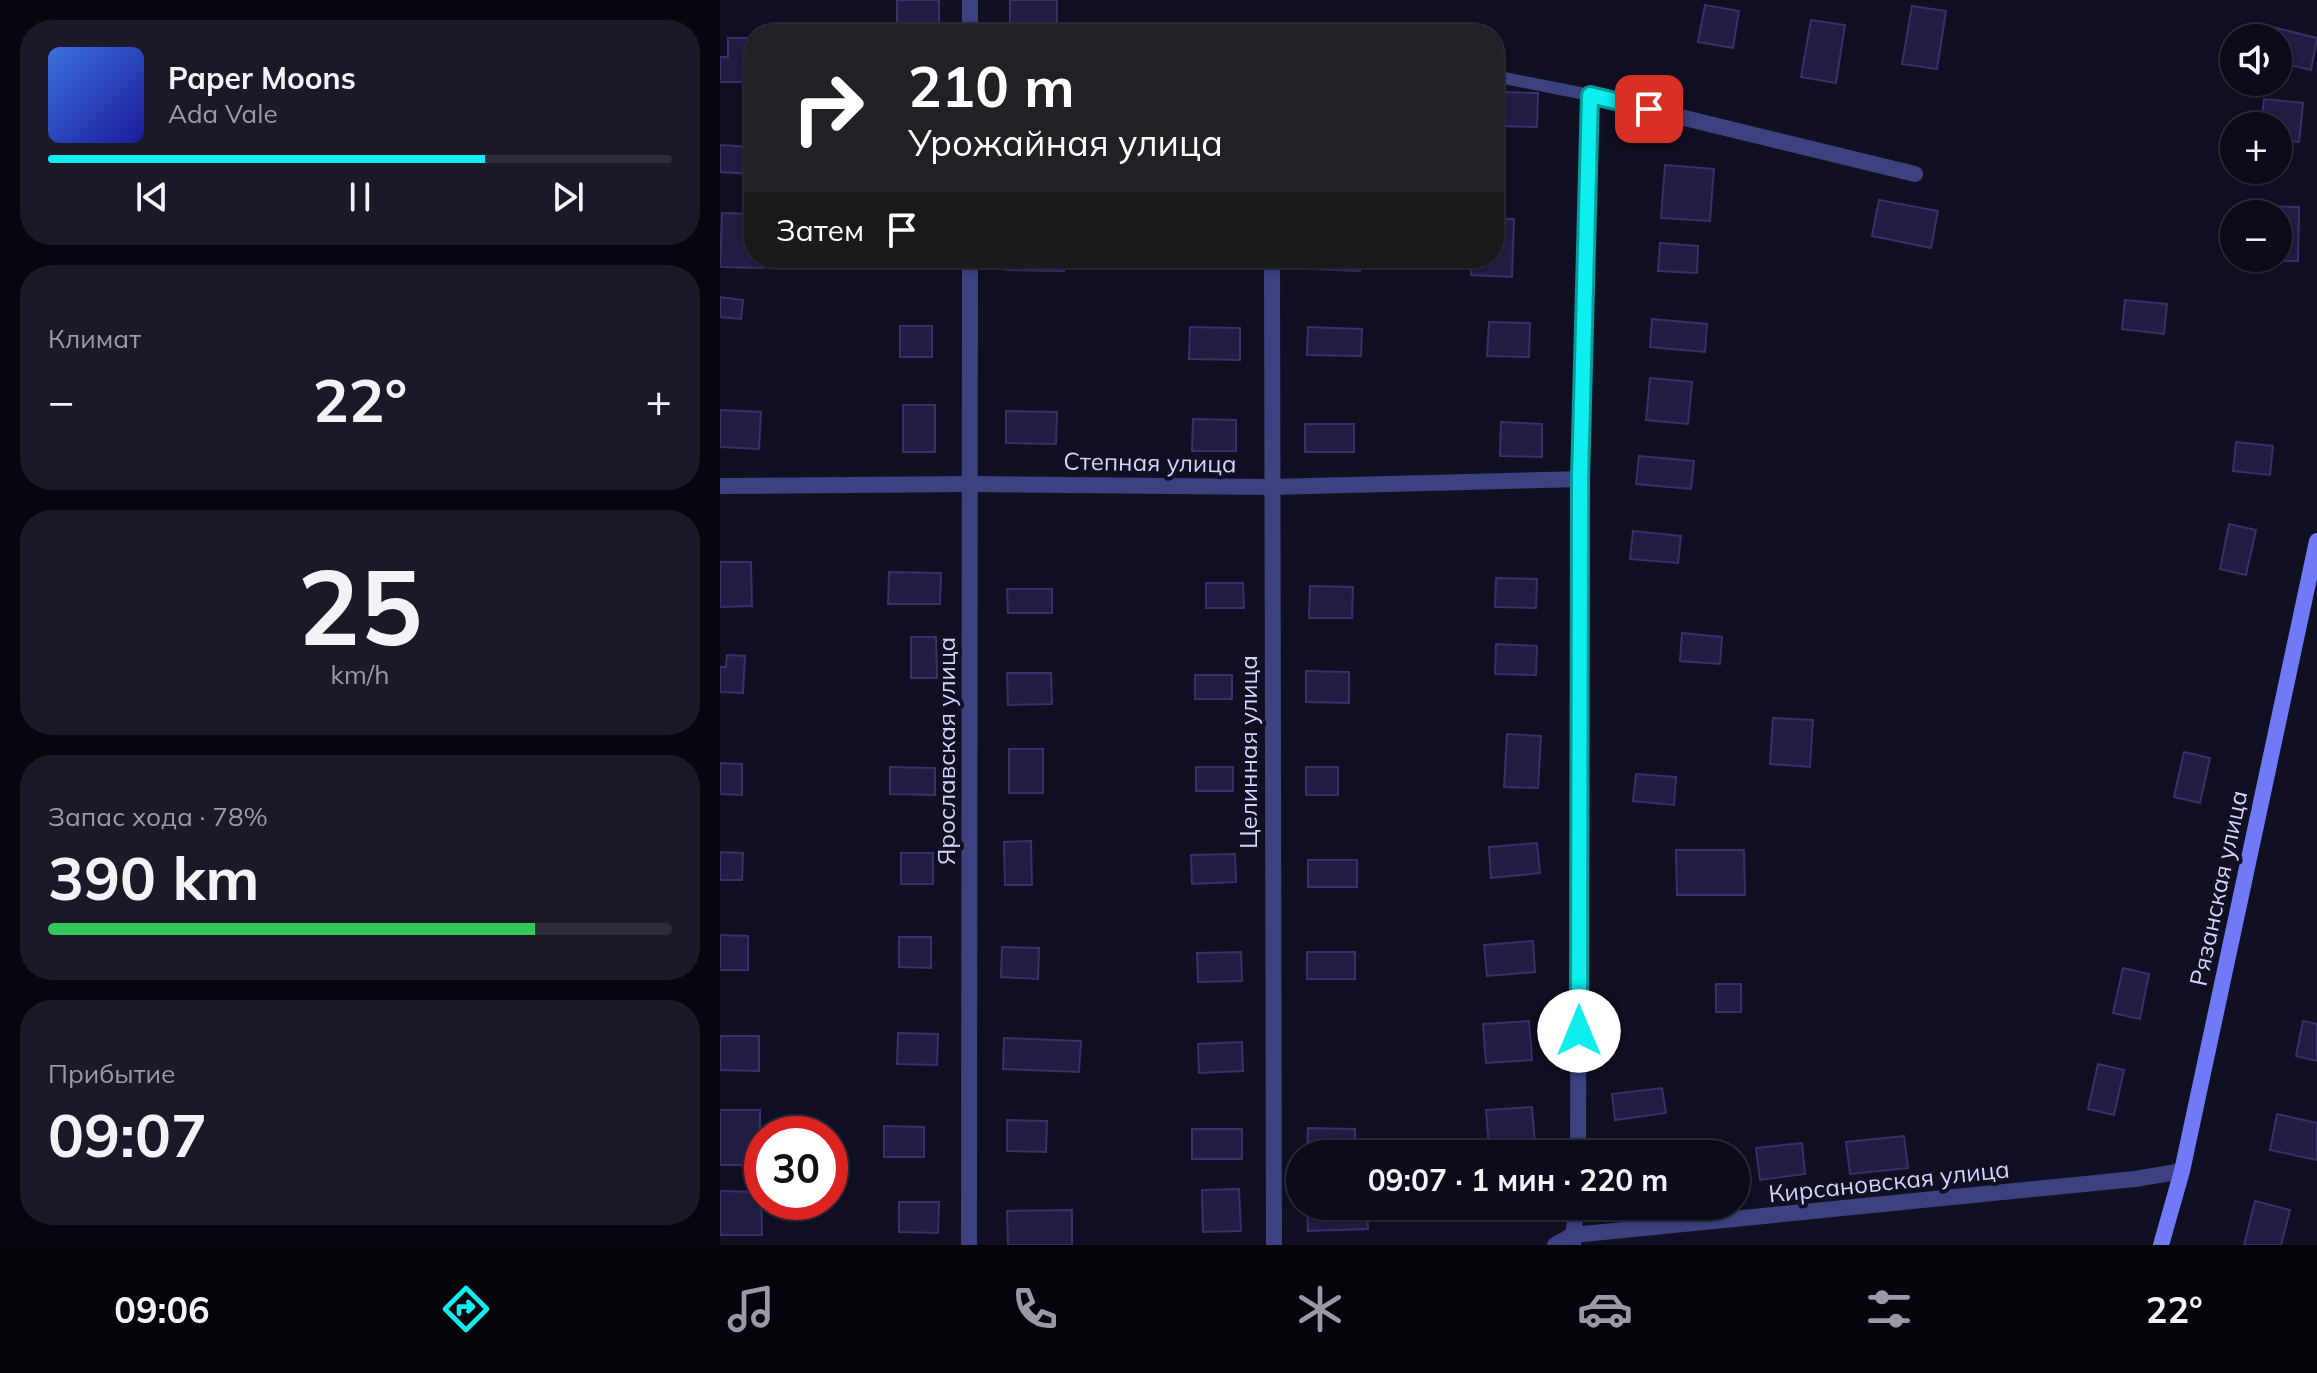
<!DOCTYPE html>
<html lang="ru">
<head>
<meta charset="utf-8">
<style>
	body { margin:0; font-family:Mulish,sans-serif; background:#1b1927; color:#f1f3f6; height:100vh; display:flex; flex-direction:column; font-size:30px; white-space:nowrap }
	* { box-sizing:border-box; margin:0 }
	p { font-size:26px; color:#9a9ba2 }
	.icon { flex:none; width:44px; height:44px; fill:none; stroke:currentColor; stroke-width:2; stroke-linecap:round; stroke-linejoin:round }
	.map { position:relative; flex:1; overflow:hidden }
	.panel { display:flex; flex-direction:column; gap:20px; padding:20px; background:#07060e; width:720px }
	.panel>* { flex:none }
	.guide { position:absolute; left:24px; top:24px; width:760px; height:244px; border-radius:32px; box-shadow:0 2px 6px #0004,0 0 0 2px #2d2b39; background:#202124; color:#fff; overflow:hidden }
	.controls { position:absolute; left:1500px; top:24px; display:grid; gap:16px }
	.controls a { display:grid; place-items:center; width:72px; height:72px; border-radius:50%; background:#0d0b1a; box-shadow:0 2px 6px #0004,0 0 0 2px #2d2b39; font-size:40px }
	.speed { position:absolute; left:24px; top:1116px; display:flex; gap:16px; font-size:40px; font-weight:700; text-align:center }
	.speed>* { display:grid; place-content:center; width:104px; height:104px; border-radius:50%; background:#0d0b1a; box-shadow:0 2px 6px #0004,0 0 0 2px #2d2b39; line-height:1 }
	.speed .limit { border:12px solid #d22; background:#fff; color:#111 }
	.pin { position:absolute; display:grid; place-items:center; width:68px; height:68px; color:#fff; margin:-34px; border-radius:16px; box-shadow:0 4px 12px #0006 }
	.me { position:absolute; width:88px; margin:-44px; rotate:0deg; stroke-linejoin:round; filter:drop-shadow(0 0 6px #0008) }
	.turn { display:flex; align-items:center; gap:28px; height:168px; padding:0 32px; font-size:36px }
	.turn .icon { width:104px; height:104px; stroke-width:2.5 }
	.turn b { display:block; font-size:56px; line-height:68px }
	.then { display:flex; align-items:center; height:76px; padding:0 32px; background:#0003; gap:16px; font-size:30px }
	.big { font-size:60px; font-weight:700; line-height:1.1 }
	.panel .widget { flex:1; display:flex; flex-direction:column; justify-content:center; gap:12px; min-width:0; padding:0 28px; border-radius:32px; background:#1b1927 }
	.panel .dial { align-items:center; gap:0 }
	.dial b { font-size:104px; line-height:1 }
	.song { display:flex; align-items:center; gap:24px }
	.cover { width:96px; height:96px; border-radius:12px; background:linear-gradient(135deg,hsl(220 70% 55%),hsl(240 70% 35%)) }
	.played { height:8px; border-radius:4px; background:linear-gradient(90deg,#0eeeee 70%,#2d2b39 70%) }
	.keys { display:flex; justify-content:space-around; direction:ltr }
	.heat { display:flex; justify-content:space-between; align-items:center; font-size:44px; direction:ltr }
	.charge { height:12px; border-radius:6px; background:linear-gradient(90deg,#34c759 78%,#2d2b39 0) }
	.trip { position:absolute; left:566px; top:1140px; width:464px; height:80px; border-radius:40px; background:#0d0b1a; box-shadow:0 2px 6px #0004,0 0 0 2px #2d2b39; font-weight:700; line-height:80px; text-align:center }
	.dock { display:flex; height:128px; justify-content:space-around; align-items:center; background:#05040a; color:#9a9ba2 }
	.dock .icon { width:56px; height:56px }
	.dock .on { color:#0eeeee }
	.dock b { font-size:36px; color:#f1f3f6 }
	main { display:flex; flex:1; min-height:0 }
	.map>svg:first-child { display:block }
</style>
</head>
<body>
<main>
<section class="panel">
<div class="widget">
<div class="song"><i class="cover"></i><div><b>Paper Moons</b><p>Ada Vale</p></div></div>
<div class="played"></div>
<div class="keys"><svg class="icon" aria-label="previous" viewBox="0 0 24 24"><path d="M18 5L8 12l10 7zM5 5v14"/></svg><svg class="icon" aria-label="pause" viewBox="0 0 24 24"><path d="M8 5v14M16 5v14"/></svg><svg class="icon" aria-label="next" viewBox="0 0 24 24"><path d="M6 5l10 7-10 7zM19 5v14"/></svg></div>
</div>
<div class="widget"><p>Климат</p>
<div class="heat"><a>−</a><b class="big">22°</b><a>+</a></div>
</div>
<div class="widget dial"><b>25</b><p>km/h</p></div>
<div class="widget"><p>Запас хода · 78%</p><b class="big">390 km</b><div class="charge"></div></div>
<div class="widget"><p>Прибытие</p><b class="big">09:07</b></div>
</section>
<div class="map">
<svg width="1597" height="1245" viewBox="0 0 1597 1245">
	<rect width="100%" height="100%" fill="#110f22"/>
	<g fill="#201c42" stroke="#36306d" stroke-width="2">
		<path d="M 177,0 L 219,0 L 219,28 L 177,27 Z"/>
		<rect x="290" y="0" width="47" height="25"/>
		<path d="M 985,5 L 1019,11 L 1013,48 L 978,42 Z"/>
		<path d="M 1192,6 L 1226,11 L 1217,69 L 1182,64 Z"/>
		<path d="M 1091,20 L 1125,25 L 1116,83 L 1081,77 Z"/>
		<path d="M 1536,23 L 1597,38 L 1591,70 L 1558,62 L 1558,38 L 1532,38 Z"/>
		<path d="M 8,38 L 34,38 L 34,82 L 0,82 L 0,57 L 8,57 Z"/>
		<path d="M 777,92 L 818,93 L 817,127 L 776,126 Z"/>
		<path d="M 1544,99 L 1583,103 L 1579,142 L 1558,140 L 1558,126 L 1541,126 Z"/>
		<path d="M 0,145 L 31,147 L 30,174 L 0,172 Z"/>
		<path d="M 945,165 L 994,169 L 990,221 L 941,218 Z"/>
		<path d="M 1159,200 L 1218,211 L 1211,248 L 1152,236 Z"/>
		<path d="M 1539,206 L 1579,207 L 1578,261 L 1538,261 L 1558,258 L 1558,214 L 1539,214 Z"/>
		<path d="M 2,213 L 34,214 L 34,258 L 43,258 L 43,268 L 0,267 Z"/>
		<path d="M 774,219 L 794,219 L 792,277 L 751,275 L 752,258 L 774,258 Z"/>
		<path d="M 940,243 L 978,246 L 977,273 L 938,271 Z"/>
		<rect x="176" y="258" width="42" height="7"/>
		<path d="M 286,258 L 344,258 L 344,271 L 286,270 Z"/>
		<rect x="472" y="258" width="51" height="3"/>
		<path d="M 587,258 L 641,258 L 640,271 L 587,269 Z"/>
		<path d="M 0,297 L 23,300 L 21,319 L 0,317 Z"/>
		<path d="M 1405,300 L 1447,304 L 1444,334 L 1402,329 Z"/>
		<path d="M 932,319 L 987,324 L 985,352 L 930,347 Z"/>
		<path d="M 769,322 L 810,323 L 809,357 L 767,356 Z"/>
		<rect x="180" y="326" width="32" height="31"/>
		<path d="M 470,327 L 520,328 L 520,360 L 469,359 Z"/>
		<path d="M 588,327 L 642,329 L 641,356 L 587,355 Z"/>
		<path d="M 930,378 L 972,382 L 968,424 L 926,420 Z"/>
		<rect x="183" y="405" width="32" height="47"/>
		<path d="M 0,410 L 41,412 L 39,449 L 0,447 Z"/>
		<path d="M 286,411 L 337,412 L 336,444 L 286,443 Z"/>
		<path d="M 473,419 L 516,420 L 516,451 L 472,451 Z"/>
		<path d="M 781,422 L 822,424 L 822,457 L 780,456 Z"/>
		<rect x="585" y="424" width="49" height="28"/>
		<path d="M 1516,442 L 1553,446 L 1550,475 L 1513,471 Z"/>
		<path d="M 919,456 L 974,461 L 971,489 L 916,484 Z"/>
		<path d="M 1509,524 L 1536,530 L 1526,575 L 1500,569 Z"/>
		<path d="M 913,531 L 961,536 L 958,563 L 910,559 Z"/>
		<path d="M 0,562 L 31,562 L 32,606 L 0,607 Z"/>
		<path d="M 169,572 L 221,573 L 220,604 L 168,604 Z"/>
		<path d="M 776,578 L 817,579 L 816,608 L 775,607 Z"/>
		<path d="M 486,583 L 523,583 L 524,608 L 486,608 Z"/>
		<path d="M 590,586 L 633,587 L 632,618 L 589,618 Z"/>
		<path d="M 287,589 L 332,589 L 332,613 L 288,613 Z"/>
		<path d="M 962,633 L 1002,637 L 1000,664 L 960,661 Z"/>
		<path d="M 191,637 L 216,637 L 217,678 L 191,678 Z"/>
		<path d="M 776,644 L 817,646 L 816,675 L 775,674 Z"/>
		<path d="M 7,655 L 25,656 L 23,693 L 0,692 L 0,667 L 6,667 Z"/>
		<path d="M 586,671 L 629,672 L 629,703 L 586,702 Z"/>
		<path d="M 287,673 L 331,673 L 332,704 L 288,705 Z"/>
		<rect x="475" y="675" width="37" height="24"/>
		<path d="M 1053,718 L 1093,720 L 1090,767 L 1050,764 Z"/>
		<path d="M 787,734 L 821,736 L 818,788 L 784,787 Z"/>
		<rect x="289" y="749" width="34" height="44"/>
		<path d="M 1464,752 L 1490,758 L 1480,803 L 1454,797 Z"/>
		<path d="M 0,763 L 22,764 L 22,795 L 0,794 Z"/>
		<path d="M 170,767 L 215,768 L 215,795 L 170,794 Z"/>
		<rect x="476" y="767" width="37" height="24"/>
		<rect x="586" y="767" width="32" height="28"/>
		<path d="M 916,774 L 956,777 L 954,805 L 913,801 Z"/>
		<path d="M 311,841 L 312,885 L 285,885 L 284,842 Z"/>
		<path d="M 817,843 L 820,873 L 771,878 L 769,847 Z"/>
		<path d="M 956,850 L 1024,850 L 1025,895 L 957,895 Z"/>
		<path d="M 0,852 L 23,853 L 22,880 L 0,880 Z"/>
		<rect x="181" y="853" width="32" height="31"/>
		<path d="M 515,854 L 516,882 L 472,884 L 471,855 Z"/>
		<rect x="588" y="860" width="49" height="27"/>
		<path d="M 0,935 L 28,936 L 28,970 L 0,970 Z"/>
		<path d="M 179,937 L 211,937 L 211,968 L 179,967 Z"/>
		<path d="M 813,941 L 815,972 L 767,976 L 764,945 Z"/>
		<path d="M 282,947 L 319,948 L 318,979 L 281,977 Z"/>
		<path d="M 521,952 L 522,981 L 478,982 L 477,953 Z"/>
		<rect x="587" y="952" width="48" height="27"/>
		<path d="M 1403,968 L 1429,974 L 1420,1019 L 1393,1013 Z"/>
		<rect x="996" y="984" width="25" height="28"/>
		<path d="M 809,1021 L 812,1060 L 766,1063 L 763,1024 Z"/>
		<path d="M 1583,1021 L 1597,1024 L 1597,1061 L 1576,1056 Z"/>
		<path d="M 178,1033 L 218,1034 L 217,1065 L 177,1064 Z"/>
		<path d="M 0,1036 L 39,1036 L 39,1071 L 0,1070 Z"/>
		<path d="M 284,1038 L 361,1041 L 359,1072 L 283,1069 Z"/>
		<path d="M 522,1042 L 523,1071 L 479,1073 L 478,1044 Z"/>
		<path d="M 1378,1064 L 1404,1070 L 1394,1115 L 1368,1109 Z"/>
		<path d="M 942,1088 L 946,1113 L 895,1120 L 892,1094 Z"/>
		<path d="M 812,1107 L 815,1145 L 769,1149 L 766,1110 Z"/>
		<rect x="0" y="1110" width="40" height="55"/>
		<path d="M 1557,1114 L 1597,1123 L 1597,1160 L 1550,1150 Z"/>
		<path d="M 287,1120 L 327,1121 L 326,1152 L 287,1151 Z"/>
		<path d="M 164,1126 L 204,1127 L 204,1157 L 164,1157 Z"/>
		<path d="M 588,1128 L 635,1129 L 635,1154 L 587,1154 Z"/>
		<rect x="472" y="1129" width="50" height="30"/>
		<path d="M 1184,1136 L 1188,1168 L 1130,1174 L 1126,1142 Z"/>
		<path d="M 1082,1143 L 1085,1174 L 1040,1180 L 1036,1148 Z"/>
		<path d="M 519,1189 L 521,1231 L 483,1232 L 482,1190 Z"/>
		<path d="M 0,1191 L 41,1192 L 42,1235 L 0,1235 Z"/>
		<path d="M 1535,1201 L 1570,1210 L 1561,1245 L 1524,1245 Z"/>
		<path d="M 179,1202 L 219,1202 L 218,1233 L 179,1232 Z"/>
		<path d="M 587,1206 L 647,1206 L 648,1229 L 588,1231 Z"/>
		<path d="M 781,1206 L 816,1206 L 817,1217 L 782,1220 Z"/>
		<path d="M 352,1210 L 352,1245 L 288,1245 L 287,1211 Z"/>
	</g>
	<g fill="none" stroke-linecap="round" stroke-linejoin="round">
		<path stroke="#3d417f" stroke-width="12" d="M 774,76 L 870,95"/>
		<g stroke="#3d417f" stroke-width="16">
			<path d="M 250,34 L 250,0"/>
			<path d="M 554,34 L 554,32"/>
			<path d="M 552,258 L 554,1245"/>
			<path d="M 0,486 L 250,484 L 550,487 L 860,479"/>
			<path d="M 858,1154 L 860,479 L 870,95 L 1195,174"/>
			<path d="M 853,1244 L 856,1206"/>
			<path d="M 249,1245 L 250,258"/>
			<path d="M 835,1245 L 853,1235 L 1415,1179 L 1462,1171"/>
		</g>
		<path stroke="#707af7" stroke-width="16" d="M 1441,1245 L 1462,1171 L 1597,541"/>
	</g>
	<g fill="none" stroke-linecap="round" stroke-linejoin="round">
		<g stroke="#099b9b" stroke-width="20">
			<path id="route" d="M 859,1031 L 860,479 L 870,95 L 929,109"/>
		</g>
		<use href="#route" stroke="#0eeeee" stroke-width="14"/>
	</g>
	<g text-anchor="middle" dominant-baseline="central" stroke-width="8" stroke-linejoin="round" paint-order="stroke">
		<g font-size="24" fill="#d4d3fc" stroke="#110f22">
			<text transform="translate(430 462) rotate(1)">Степная улица</text>
			<text transform="translate(226 751) rotate(-90)">Ярославская улица</text>
			<text transform="translate(528 752) rotate(-90)">Целинная улица</text>
			<text transform="translate(1498 888) rotate(-78)">Рязанская улица</text>
			<text transform="translate(1169 1181) rotate(-6)">Кирсановская улица</text>
		</g>
	</g>
</svg>
<div class="controls">
<a><svg class="icon" aria-label="sound" viewBox="0 0 24 24"><path d="M4 9h4l5-4v14l-5-4H4zM17 9q2 3 0 6"/></svg></a>
<a>+</a>
<a>−</a>
</div>
<div class="speed"><div class="limit">30</div></div>
<div class="pin" style="left:929px;top:109px;background:#d93025"><svg class="icon" aria-label="arrive" viewBox="0 0 24 24"><path d="M6 21V4h12l-3 4 3 4H6"/></svg></div>
<svg class="me" style="left:859px;top:1031px" viewBox="-20 -20 40 40"><circle r="19" fill="#fff"/><path d="M0-13L10 11 0 6-10 11z" fill="#0eeeee"/></svg>
<div class="trip">09:07 · 1 мин · 220 m</div>
<div class="guide">
<div class="turn"><svg class="icon" aria-label="right" viewBox="0 0 24 24"><path d="M7 20v-9h11M14 6l5 5-5 5"/></svg><div><b>210 m</b>Урожайная улица</div></div>
<div class="then">Затем<svg class="icon" aria-label="arrive" viewBox="0 0 24 24"><path d="M6 21V4h12l-3 4 3 4H6"/></svg></div>
</div>
</div>
</main>
<nav class="dock">
<b>09:06</b>
<svg class="icon on" aria-label="directions" viewBox="0 0 24 24"><path d="M12 3l9 9-9 9-9-9zM9 14v-3h6M13 9l2 2-2 2"/></svg>
<svg class="icon" aria-label="music" viewBox="0 0 24 24"><path d="M9 18V5l10-2v13"/><circle cx="6" cy="18" r="3"/><circle cx="16" cy="16" r="3"/></svg>
<svg class="icon" aria-label="phone" viewBox="0 0 24 24"><path d="M5 4h4l2 5-3 2q2 4 5 5l2-3 5 2v4C11 20 4 13 5 4z"/></svg>
<svg class="icon" aria-label="climate" viewBox="0 0 24 24"><path d="M12 3v18M4 7l16 10M4 17L20 7"/></svg>
<svg class="icon" aria-label="car" viewBox="0 0 24 24"><path d="M5 17H2v-5l4-1 3-4h7l3 4 3 1v5h-3M9 17h6M6 11h13"/><circle cx="7" cy="17" r="2"/><circle cx="17" cy="17" r="2"/></svg>
<svg class="icon" aria-label="filters" viewBox="0 0 24 24"><path d="M4 7h16M4 17h16"/><circle cx="9" cy="7" r="2"/><circle cx="15" cy="17" r="2"/></svg>
<b>22°</b>
</nav>
</body>
</html>
